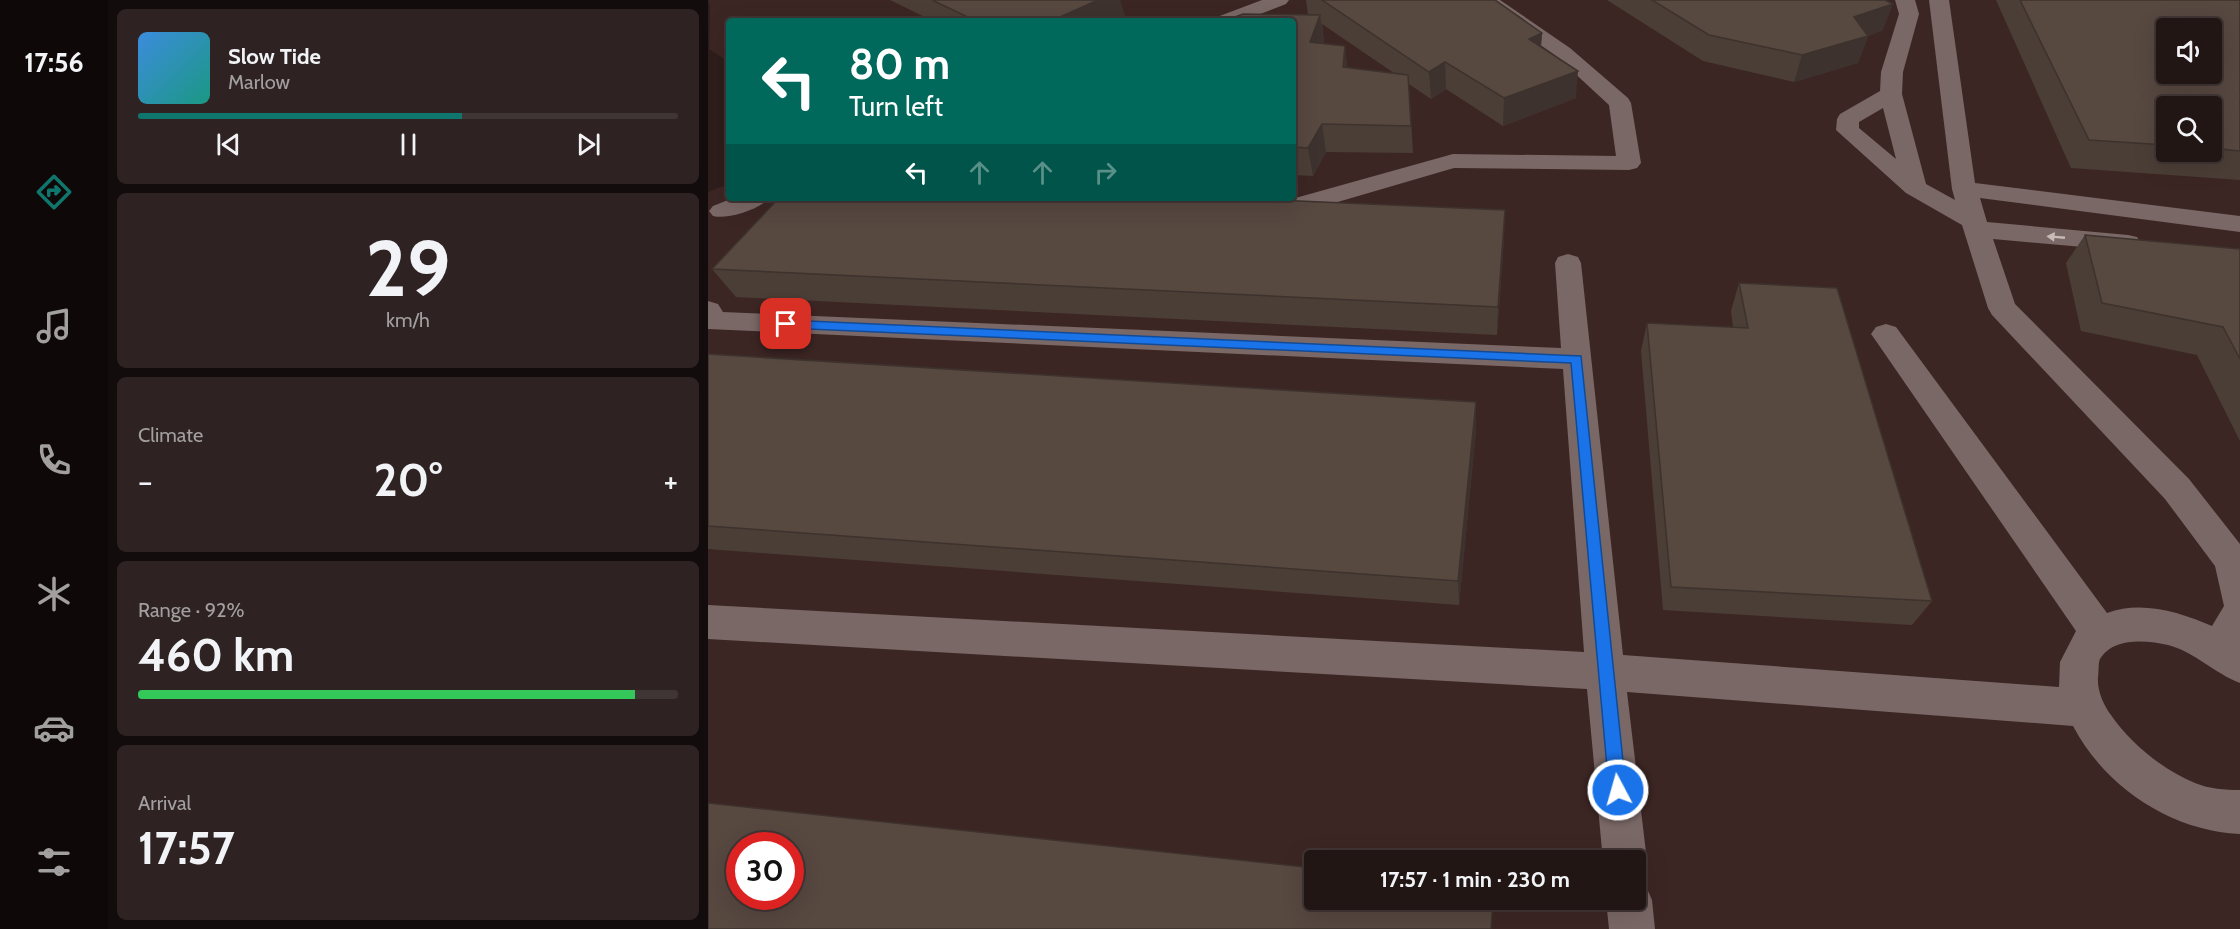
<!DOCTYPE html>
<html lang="en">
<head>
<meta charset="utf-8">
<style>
	body { margin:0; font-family:Cabin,sans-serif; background:#2e2322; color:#f1f3f6; height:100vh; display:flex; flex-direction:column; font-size:22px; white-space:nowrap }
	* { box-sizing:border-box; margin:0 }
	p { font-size:20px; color:#a29fa0 }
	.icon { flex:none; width:33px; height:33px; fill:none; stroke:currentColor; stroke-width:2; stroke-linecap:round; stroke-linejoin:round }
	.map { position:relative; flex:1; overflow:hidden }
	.details { display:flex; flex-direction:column; gap:9px; padding:9px; background:#130c0c; width:600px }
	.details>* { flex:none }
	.guide { position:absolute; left:18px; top:18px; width:570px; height:183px; border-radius:6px; box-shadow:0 6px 24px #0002,0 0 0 2px #3f3534; background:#00695c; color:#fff; overflow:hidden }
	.buttons { position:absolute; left:1448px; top:18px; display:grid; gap:12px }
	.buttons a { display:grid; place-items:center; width:66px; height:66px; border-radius:6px; background:#221615; box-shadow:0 6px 24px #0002,0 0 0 2px #3f3534; font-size:30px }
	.speed { position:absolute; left:18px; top:832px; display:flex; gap:12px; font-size:30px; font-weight:700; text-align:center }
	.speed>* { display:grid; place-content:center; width:78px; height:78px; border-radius:50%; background:#221615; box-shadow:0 6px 24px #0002,0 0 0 2px #3f3534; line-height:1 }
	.speed .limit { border:9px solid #d22; background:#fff; color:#111 }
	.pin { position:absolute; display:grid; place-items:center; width:51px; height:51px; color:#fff; margin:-26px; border-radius:12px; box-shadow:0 3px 9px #0006 }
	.me { position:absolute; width:66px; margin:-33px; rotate:354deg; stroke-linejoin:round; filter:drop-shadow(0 0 4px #0008) }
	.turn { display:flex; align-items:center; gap:21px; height:126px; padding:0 24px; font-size:27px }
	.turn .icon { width:78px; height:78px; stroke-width:2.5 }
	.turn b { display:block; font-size:42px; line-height:51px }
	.lanes { display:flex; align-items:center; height:57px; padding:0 24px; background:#0003; justify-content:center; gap:30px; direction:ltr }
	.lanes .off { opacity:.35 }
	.big { font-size:45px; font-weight:700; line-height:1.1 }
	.details .tile { flex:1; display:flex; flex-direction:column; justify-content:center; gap:9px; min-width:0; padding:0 21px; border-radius:9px; background:#2e2322 }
	.details .dial { align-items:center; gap:0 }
	.dial b { font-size:78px; line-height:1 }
	.song { display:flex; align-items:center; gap:18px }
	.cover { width:72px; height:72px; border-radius:9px; background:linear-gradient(135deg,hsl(210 70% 55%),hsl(170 70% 35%)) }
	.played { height:6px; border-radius:3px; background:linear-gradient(90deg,#0f766e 60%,#3f3534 60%) }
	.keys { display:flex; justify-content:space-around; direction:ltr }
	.heat { display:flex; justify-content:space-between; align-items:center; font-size:33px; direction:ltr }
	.charge { height:9px; border-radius:4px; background:linear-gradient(90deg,#34c759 92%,#3f3534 0) }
	.trip { position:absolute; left:596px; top:850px; width:342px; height:60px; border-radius:6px; background:#221615; box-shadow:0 6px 24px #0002,0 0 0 2px #3f3534; font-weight:700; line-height:60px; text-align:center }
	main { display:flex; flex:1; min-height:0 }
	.menu { display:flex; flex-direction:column; width:108px; justify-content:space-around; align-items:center; background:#0e0908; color:#a29fa0 }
	.menu .icon { width:42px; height:42px }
	.menu .on { color:#0f766e }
	.menu b { font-size:27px; color:#f1f3f6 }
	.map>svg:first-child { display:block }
</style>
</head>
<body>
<main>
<nav class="menu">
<b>17:56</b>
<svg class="icon on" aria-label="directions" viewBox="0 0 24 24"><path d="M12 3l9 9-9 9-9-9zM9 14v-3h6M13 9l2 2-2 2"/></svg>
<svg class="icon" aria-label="music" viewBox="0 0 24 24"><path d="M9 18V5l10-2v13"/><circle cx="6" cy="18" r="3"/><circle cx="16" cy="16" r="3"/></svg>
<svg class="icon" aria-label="phone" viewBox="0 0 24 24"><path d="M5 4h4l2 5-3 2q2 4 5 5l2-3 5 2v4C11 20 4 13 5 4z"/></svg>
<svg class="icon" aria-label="climate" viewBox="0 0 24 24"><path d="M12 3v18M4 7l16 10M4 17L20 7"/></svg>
<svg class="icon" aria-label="car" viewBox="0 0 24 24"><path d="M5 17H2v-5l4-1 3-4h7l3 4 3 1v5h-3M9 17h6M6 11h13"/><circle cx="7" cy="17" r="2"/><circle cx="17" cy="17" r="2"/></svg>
<svg class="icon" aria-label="filters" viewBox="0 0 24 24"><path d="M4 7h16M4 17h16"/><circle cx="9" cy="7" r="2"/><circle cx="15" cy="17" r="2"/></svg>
</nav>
<section class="details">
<div class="tile">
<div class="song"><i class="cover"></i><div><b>Slow Tide</b><p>Marlow</p></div></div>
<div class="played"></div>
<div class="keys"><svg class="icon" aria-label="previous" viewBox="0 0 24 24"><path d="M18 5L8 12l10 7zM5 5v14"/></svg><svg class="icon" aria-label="pause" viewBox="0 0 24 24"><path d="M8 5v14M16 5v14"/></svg><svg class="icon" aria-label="next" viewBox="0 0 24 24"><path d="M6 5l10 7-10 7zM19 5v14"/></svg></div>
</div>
<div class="tile dial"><b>29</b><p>km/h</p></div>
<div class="tile"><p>Climate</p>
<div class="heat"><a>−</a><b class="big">20°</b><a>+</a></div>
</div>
<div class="tile"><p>Range · 92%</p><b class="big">460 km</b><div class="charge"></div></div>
<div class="tile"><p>Arrival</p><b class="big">17:57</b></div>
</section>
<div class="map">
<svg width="1532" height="929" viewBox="0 0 1532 929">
	<rect width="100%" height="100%" fill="#2d1e1c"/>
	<path fill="#3c2624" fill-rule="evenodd" d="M 0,0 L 1532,0 L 1532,929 L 0,929 L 0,192 L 21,184 L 21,198 L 585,198 L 585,21 L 21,21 L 21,62 L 1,49 L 2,7 ZM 1458,28 L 1503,28 L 1503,74 L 1458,74 ZM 1458,106 L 1503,106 L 1503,152 L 1458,152 ZM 32,846 L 82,846 L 82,897 L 32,897 ZM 606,861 L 927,861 L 927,900 L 606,900 Z"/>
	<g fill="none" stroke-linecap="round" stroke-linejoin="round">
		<g fill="#7a6866" fill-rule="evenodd">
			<path d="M 554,0 L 581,0 L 578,4 L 534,21 L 506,21 L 509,17 Z"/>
			<path d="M 769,0 L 792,0 L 862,48 L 920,98 L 923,103 L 933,163 L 929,168 L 921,170 L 746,168 L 592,213 L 509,203 L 505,198 L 591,197 L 745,154 L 908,156 L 901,105 L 848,56 Z"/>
			<path d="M 1187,0 L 1207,0 L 1211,14 L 1195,72 L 1194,94 L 1218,184 L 1247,200 L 1244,189 L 1221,0 L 1241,0 L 1267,183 L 1532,216 L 1532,232 L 1272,198 L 1279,222 L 1420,235 L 1429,237 L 1433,243 L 1429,249 L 1420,251 L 1285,239 L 1307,304 L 1481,479 L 1532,544 L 1532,683 C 1506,673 1487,652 1460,645 C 1439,640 1405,637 1392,659 C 1390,663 1391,671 1390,677 C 1389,690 1395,704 1403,715 C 1422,743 1455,770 1487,783 C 1502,789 1516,790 1532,790 L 1532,834 C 1463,831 1397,787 1365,726 L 919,692 L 939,861 L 933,877 L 927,879 L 927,861 L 895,861 L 879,689 L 0,639 L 0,605 L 876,652 L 855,369 L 0,329 L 0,301 L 10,304 L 15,312 L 853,348 L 847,263 L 850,257 L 860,254 L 870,257 L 873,263 L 915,655 L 1351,687 L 1352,662 L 1368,631 L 1168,341 L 1163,334 L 1168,327 L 1178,324 L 1188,327 L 1399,613 C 1433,600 1472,612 1504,626 L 1516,606 L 1507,566 L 1457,499 L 1284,315 L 1280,308 L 1254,225 L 1198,193 L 1128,130 L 1129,119 L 1132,114 L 1172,91 L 1173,72 L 1191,14 ZM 1175,108 L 1188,159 L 1151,128 L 1151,122 Z"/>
			<path d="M 25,198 L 61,198 C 53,209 18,220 5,216 L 1,211 L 5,206 Z"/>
			<path d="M 927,879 L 937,884 L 944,900 L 947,929 L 901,929 L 898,900 L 927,900 Z"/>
		</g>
	</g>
	<g fill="#4b3e37" fill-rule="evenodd">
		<path d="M 182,0 L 412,0 L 417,17 L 410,21 L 225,21 Z"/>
		<path d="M 598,0 L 787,0 L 834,33 L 833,46 L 868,98 L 795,126 L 738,89 L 723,99 L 701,84 L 705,153 L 618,152 L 605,176 L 585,175 L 585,21 L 601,15 L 600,14 ZM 614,24 L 686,73 L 639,68 L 637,46 L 615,44 L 616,42 Z"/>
		<path d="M 899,0 L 1177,0 L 1175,30 L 1160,36 L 1150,63 L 1086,82 L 995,61 Z"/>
		<path d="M 1288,0 L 1532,0 L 1532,180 L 1363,168 ZM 1458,106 L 1503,106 L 1503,152 L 1458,152 Z"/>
		<path d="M 1377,235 L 1532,249 L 1532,441 L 1489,355 L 1373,331 L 1358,263 Z"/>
		<path d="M 796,238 L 789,335 L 28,297 L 4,269 Z"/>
		<path d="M 1031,283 L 1224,601 L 1204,625 L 955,610 L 933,351 L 939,323 L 1025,327 L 1023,311 Z"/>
		<path d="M 0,354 L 768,402 L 768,430 L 751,605 L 0,549 Z"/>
	</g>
	<g fill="#3d322d">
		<path d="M 390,0 L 412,0 L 417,17 L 410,21 L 343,21 Z"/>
		<path d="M 1185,4 L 1175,30 L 1149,40 L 1160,36 L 1150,63 L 1086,82 L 1094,55 L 1146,17 Z"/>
		<path d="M 612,15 L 616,42 L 606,69 L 602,42 Z"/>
		<path d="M 834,33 L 832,59 L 821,39 Z"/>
		<path d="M 637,46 L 640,73 L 635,67 Z"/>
		<path d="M 737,62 L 738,89 L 723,99 L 721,72 Z"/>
		<path d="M 870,71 L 868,98 L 795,126 L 796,98 Z"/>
		<path d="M 614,124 L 618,152 L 605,176 L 600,148 Z"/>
		<path d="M 797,210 L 796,238 L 789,335 L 790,307 Z"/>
		<path d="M 768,402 L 768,430 L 751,605 L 750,581 Z"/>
	</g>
	<g fill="#574840" stroke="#3d322d" stroke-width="1.5" fill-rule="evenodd">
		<path d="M 224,0 L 390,0 L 343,21 L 268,21 Z"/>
		<path d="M 614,0 L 787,0 L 834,33 L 821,39 L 870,71 L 796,98 L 737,62 L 721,72 Z"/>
		<path d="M 944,0 L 1177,0 L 1185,4 L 1146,17 L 1160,36 L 1094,55 L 1001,35 Z"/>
		<path d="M 1312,0 L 1532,0 L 1532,151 L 1503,148 L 1503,106 L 1458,106 L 1458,145 L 1381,140 ZM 1458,28 L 1503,28 L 1503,74 L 1458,74 Z"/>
		<path d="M 535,14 L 612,15 L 602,42 L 637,46 L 635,67 L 700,75 L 703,126 L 614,124 L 600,148 L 585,147 L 585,21 L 516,21 Z"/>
		<path d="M 71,198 L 519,198 L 797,210 L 790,307 L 4,269 Z"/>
		<path d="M 1377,235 L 1532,249 L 1532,359 L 1515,327 L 1394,303 Z"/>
		<path d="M 1031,283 L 1129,288 L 1224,601 L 963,587 L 939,323 L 1040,328 Z"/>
		<path d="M 0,354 L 768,402 L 750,581 L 0,526 Z"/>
		<path d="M 0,803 L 606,868 L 606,900 L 785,900 L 783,929 L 0,929 ZM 32,846 L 82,846 L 82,897 L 32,897 Z"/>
	</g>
	<defs><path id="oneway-solid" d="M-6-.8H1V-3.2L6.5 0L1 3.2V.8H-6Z" transform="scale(1.5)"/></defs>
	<use fill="#c7bab8" href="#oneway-solid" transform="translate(1348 237) rotate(-175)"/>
	<path fill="#1a73e8" stroke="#114b97" stroke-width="1.5" d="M 78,320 L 873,356 L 918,790 L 916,796 L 910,799 L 903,796 L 901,790 L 863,363 L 78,328 L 72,324 Z"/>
</svg>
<div class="buttons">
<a><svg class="icon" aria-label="sound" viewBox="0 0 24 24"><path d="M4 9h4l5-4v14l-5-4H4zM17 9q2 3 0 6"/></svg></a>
<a><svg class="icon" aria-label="search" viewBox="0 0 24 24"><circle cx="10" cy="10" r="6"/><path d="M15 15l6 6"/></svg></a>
</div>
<div class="speed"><div class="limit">30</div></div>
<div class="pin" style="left:78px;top:324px;background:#d93025"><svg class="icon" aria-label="arrive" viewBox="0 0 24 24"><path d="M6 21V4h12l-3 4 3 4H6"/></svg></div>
<svg class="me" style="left:910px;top:790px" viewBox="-20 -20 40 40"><circle r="17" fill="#1a73e8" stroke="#fff" stroke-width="3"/><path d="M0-11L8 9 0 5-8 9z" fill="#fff"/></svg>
<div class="trip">17:57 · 1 min · 230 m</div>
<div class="guide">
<div class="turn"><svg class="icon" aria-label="left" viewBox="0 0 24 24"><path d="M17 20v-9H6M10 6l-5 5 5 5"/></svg><div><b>80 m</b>Turn left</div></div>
<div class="lanes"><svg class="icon" aria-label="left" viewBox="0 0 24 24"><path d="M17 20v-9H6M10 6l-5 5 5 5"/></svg><svg class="icon off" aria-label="ahead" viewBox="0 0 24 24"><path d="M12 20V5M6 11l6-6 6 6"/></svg><svg class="icon off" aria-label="ahead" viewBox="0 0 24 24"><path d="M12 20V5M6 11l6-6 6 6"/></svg><svg class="icon off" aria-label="right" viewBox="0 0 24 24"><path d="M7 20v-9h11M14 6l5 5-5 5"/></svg></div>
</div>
</div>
</main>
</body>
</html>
